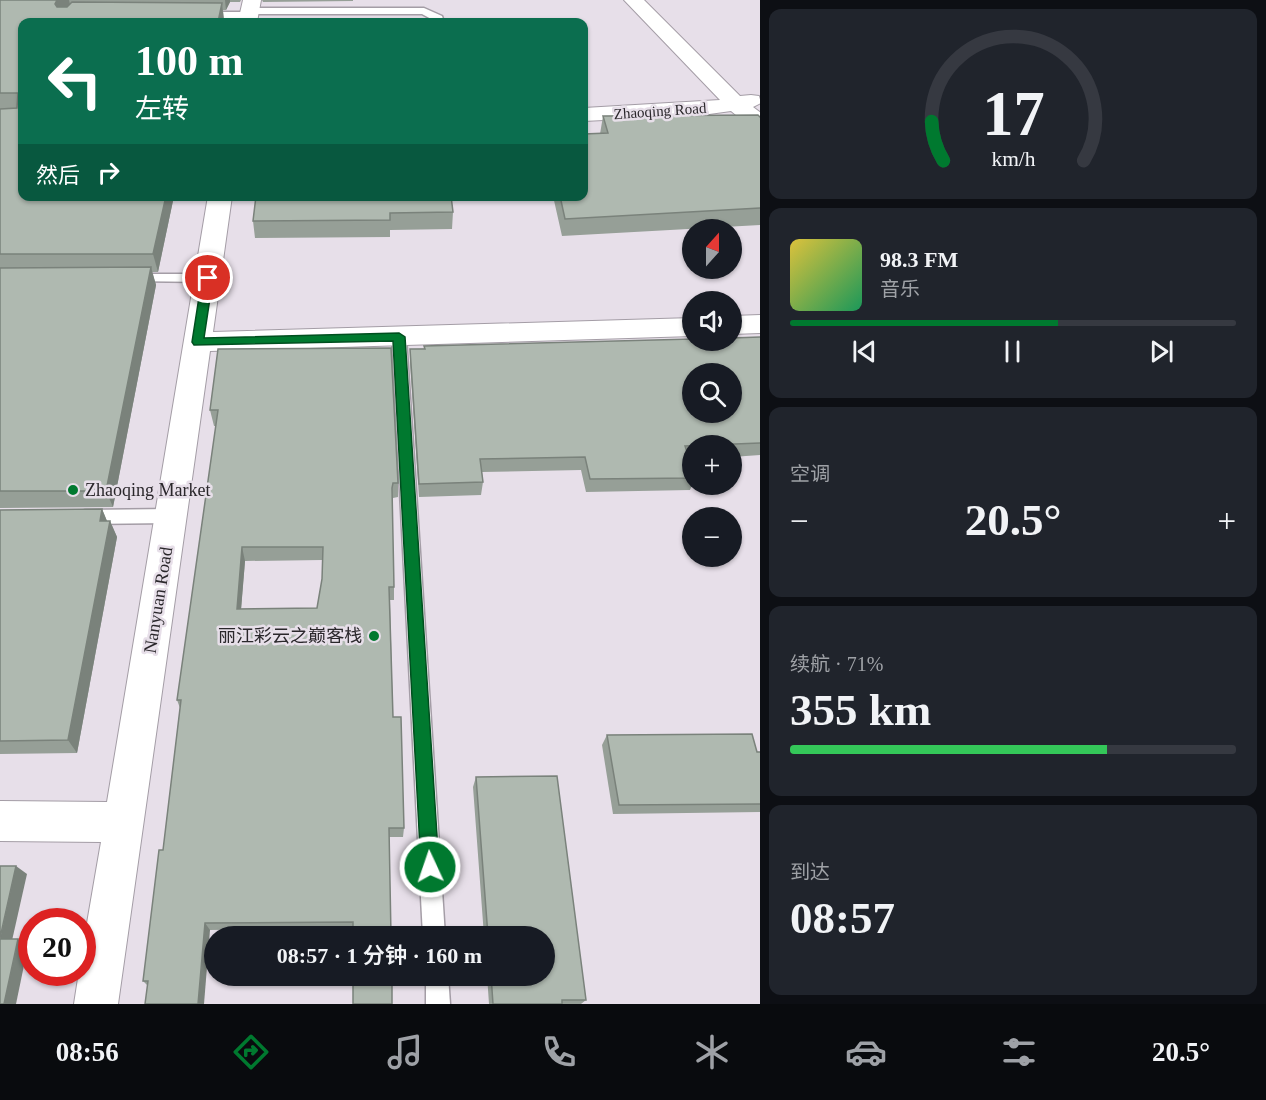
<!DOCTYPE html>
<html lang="zh">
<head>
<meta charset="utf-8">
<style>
	body { margin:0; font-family:"Times New Roman","Noto Sans SC",serif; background:#20242c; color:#f1f3f6; height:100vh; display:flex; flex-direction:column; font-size:22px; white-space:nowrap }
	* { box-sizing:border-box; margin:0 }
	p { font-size:20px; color:#9ea1a6 }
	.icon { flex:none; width:33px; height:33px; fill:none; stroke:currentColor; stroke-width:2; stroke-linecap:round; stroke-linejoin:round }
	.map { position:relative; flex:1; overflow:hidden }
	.drawer { display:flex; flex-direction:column; gap:9px; padding:9px; background:#0d0f14; width:506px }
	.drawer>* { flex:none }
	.hud { position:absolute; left:18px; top:18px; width:570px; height:183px; border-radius:12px; box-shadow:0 2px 4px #0004; background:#0b6e4f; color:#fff; overflow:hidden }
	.needle { width:39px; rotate:21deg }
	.controls { position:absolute; left:682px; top:219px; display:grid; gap:12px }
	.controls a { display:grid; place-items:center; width:60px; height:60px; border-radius:50%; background:#171b24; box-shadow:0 2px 4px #0004; font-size:30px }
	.speed { position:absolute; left:18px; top:908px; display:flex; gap:12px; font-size:30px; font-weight:700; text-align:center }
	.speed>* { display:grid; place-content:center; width:78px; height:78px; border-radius:50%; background:#171b24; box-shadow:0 2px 4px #0004; line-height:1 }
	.speed .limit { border:9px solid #d22; background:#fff; color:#111 }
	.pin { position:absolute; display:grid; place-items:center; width:51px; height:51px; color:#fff; margin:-26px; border:3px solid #fff; border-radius:50%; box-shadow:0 2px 6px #0007 }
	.me { position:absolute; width:66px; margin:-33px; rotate:357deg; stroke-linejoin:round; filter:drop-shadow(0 0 4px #0008) }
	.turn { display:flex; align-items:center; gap:21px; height:126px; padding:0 18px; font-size:27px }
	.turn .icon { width:78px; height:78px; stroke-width:2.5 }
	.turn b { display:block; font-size:42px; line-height:51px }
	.then { display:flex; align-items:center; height:57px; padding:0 18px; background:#0003; gap:12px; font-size:22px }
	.big { font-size:45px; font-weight:600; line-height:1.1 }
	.drawer .tile { flex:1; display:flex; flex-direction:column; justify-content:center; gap:9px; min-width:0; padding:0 21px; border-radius:12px; background:#20242c }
	.drawer .dial { align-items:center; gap:0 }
	.dial svg { height:156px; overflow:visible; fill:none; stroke:#363941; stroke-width:7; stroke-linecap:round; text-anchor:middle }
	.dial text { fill:#f1f3f6; stroke:none }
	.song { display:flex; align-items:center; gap:18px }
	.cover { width:72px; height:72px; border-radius:9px; background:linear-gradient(135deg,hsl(50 70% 55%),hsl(150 70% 35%)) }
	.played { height:6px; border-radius:3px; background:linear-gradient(90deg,#00792f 60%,#363941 60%) }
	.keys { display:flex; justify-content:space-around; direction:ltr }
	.heat { display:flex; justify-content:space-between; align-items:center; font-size:33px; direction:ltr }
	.charge { height:9px; border-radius:4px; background:linear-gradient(90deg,#34c759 71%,#363941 0) }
	.trip { position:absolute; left:204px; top:926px; width:351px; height:60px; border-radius:30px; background:#171b24; box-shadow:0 2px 4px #0004; font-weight:600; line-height:60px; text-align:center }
	.tab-bar { display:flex; height:96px; justify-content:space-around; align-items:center; background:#090b0e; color:#9ea1a6 }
	.tab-bar .icon { width:42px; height:42px }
	.tab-bar .current { color:#00792f }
	.tab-bar b { font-size:27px; color:#f1f3f6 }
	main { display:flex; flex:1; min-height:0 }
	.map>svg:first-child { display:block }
</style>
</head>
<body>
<main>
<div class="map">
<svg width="761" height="1004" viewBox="0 0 761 1004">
	<rect width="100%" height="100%" fill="#e7dfe9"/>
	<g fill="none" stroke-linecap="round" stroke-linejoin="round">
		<g stroke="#a49da6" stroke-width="3">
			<g id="service">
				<path d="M 250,8 L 424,8 L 442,16 L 444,22 L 434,22 L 433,20 L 422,14 L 254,14 L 250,18 L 201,18 L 196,15 L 201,12 L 246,12 Z"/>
				<path d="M 133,274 L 208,274 L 215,278 L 208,282 L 128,281 L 126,278 Z"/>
				<path d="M 399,332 L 406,337 L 445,936 L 423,936 L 392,337 Z"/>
				<path d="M 171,509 L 177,511 L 179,516 L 177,521 L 171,523 L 85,524 L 79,522 L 77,517 L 79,512 L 85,510 Z"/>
				<path d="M 426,975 L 448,975 L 450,1004 L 426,1004 Z"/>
			</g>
		</g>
		<g stroke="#a49da6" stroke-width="2">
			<g id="minor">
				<path d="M 243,0 L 261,0 L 257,22 L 238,22 Z"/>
				<path d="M 624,0 L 644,0 L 740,96 L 751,95 L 759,96 L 761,103 L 753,107 L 761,113 L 761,130 L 753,129 L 731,111 L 702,115 L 584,121 L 584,108 L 720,100 Z"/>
				<path d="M 208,196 L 232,196 L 213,332 L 693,318 L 693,336 L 210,351 L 118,1004 L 74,1004 L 79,972 L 82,972 L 82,952 L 101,842 L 0,841 L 0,801 L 107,802 Z"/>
				<path d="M 761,315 L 761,333 L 732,334 L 732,316 Z"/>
			</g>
		</g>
		<use href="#service" fill="#fff" fill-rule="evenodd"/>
		<use href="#minor" fill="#fff" fill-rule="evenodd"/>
	</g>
	<g fill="#969f97" fill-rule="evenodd">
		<path d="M 0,0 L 241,0 L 240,2 L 230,2 L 226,10 L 223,10 L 224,20 L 22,196 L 174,196 L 158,272 L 152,272 L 156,285 L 113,507 L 0,508 Z"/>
		<path d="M 262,0 L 353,0 L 353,1 L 263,2 Z"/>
		<path d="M 603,116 L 761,118 L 761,225 L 562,236 L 553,196 L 584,196 L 600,134 Z"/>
		<path d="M 256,196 L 453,212 L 452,229 L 390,230 L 390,237 L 255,238 L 253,221 Z"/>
		<path d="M 761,337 L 761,455 L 732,457 L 732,446 L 693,446 L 693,458 L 689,458 L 693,470 L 693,483 L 690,490 L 586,492 L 581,470 L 482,472 L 483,482 L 481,495 L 419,497 L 410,363 L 410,349 Z"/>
		<path d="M 218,349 L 398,483 L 398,497 L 393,498 L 392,500 L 394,587 L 394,600 L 390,600 L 393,717 L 404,828 L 403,837 L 389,837 L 353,928 L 210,930 L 147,985 L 143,981 L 163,850 L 180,708 L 177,700 L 216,426 L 214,426 L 210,410 ZM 322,560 L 322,579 L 317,608 L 241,609 L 245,561 Z"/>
		<path d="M 102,509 L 107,521 L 110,521 L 117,537 L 77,753 L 0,754 L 0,510 Z"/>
		<path d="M 607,735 L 761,752 L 761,812 L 613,814 L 602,745 Z"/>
		<path d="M 476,777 L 586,1000 L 581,1004 L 489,1004 L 487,975 L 544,975 L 544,936 L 484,936 L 473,787 Z"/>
	</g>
	<g fill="#7a827b">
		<path d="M 57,0 L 69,0 L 71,9 L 60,21 L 55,4 Z"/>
		<path d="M 225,0 L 230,0 L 230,2 L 226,10 Z"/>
		<path d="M 222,3 L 224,22 L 218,22 Z"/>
		<path d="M 166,196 L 174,196 L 158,272 L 153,254 Z"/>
		<path d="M 151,267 L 156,285 L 113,507 L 106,491 Z"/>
		<path d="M 102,509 L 109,526 L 100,521 Z"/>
		<path d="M 110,521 L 117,537 L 77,753 L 68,740 Z"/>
		<path d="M 242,547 L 245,561 L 240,622 L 237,609 Z"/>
		<path d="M 16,866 L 27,874 L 11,945 L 0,939 Z"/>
		<path d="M 205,923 L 210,930 L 204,1004 L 198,1004 Z"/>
		<path d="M 18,939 L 28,946 L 16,1004 L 4,1004 Z"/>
	</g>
	<g fill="#afb9b0" stroke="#7a827b" stroke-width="1.5" fill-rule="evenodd">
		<path d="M 0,0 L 57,0 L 55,4 L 57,7 L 67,7 L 72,2 L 222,3 L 218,22 L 22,22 L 22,196 L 166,196 L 153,254 L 0,254 L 0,109 L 17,108 L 18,93 L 0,93 Z"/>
		<path d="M 758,115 L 761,118 L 761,208 L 565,219 L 560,196 L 584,196 L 584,134 L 608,133 L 603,116 Z"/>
		<path d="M 256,196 L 451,196 L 453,212 L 390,213 L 390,220 L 253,221 Z"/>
		<path d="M 151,267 L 106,491 L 0,491 L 0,268 Z"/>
		<path d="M 761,337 L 761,443 L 685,446 L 693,470 L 693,478 L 590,479 L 585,457 L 480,459 L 483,482 L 419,484 L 410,349 L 425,349 L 424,346 L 693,339 L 693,340 L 732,340 L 732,338 ZM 693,374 L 732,374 L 732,412 L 693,412 Z"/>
		<path d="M 391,348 L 398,483 L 393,483 L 392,488 L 394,587 L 389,587 L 393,717 L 401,717 L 404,828 L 389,828 L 391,936 L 353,936 L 353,922 L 205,923 L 198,1004 L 145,1004 L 148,981 L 143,981 L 159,850 L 163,850 L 181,700 L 177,700 L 218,410 L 210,410 L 218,349 ZM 242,547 L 323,547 L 322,579 L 317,608 L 237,609 Z"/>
		<path d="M 102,509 L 100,521 L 110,521 L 68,740 L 0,741 L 0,510 Z"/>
		<path d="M 752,734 L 757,752 L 761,752 L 761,804 L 619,805 L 607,735 Z"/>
		<path d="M 557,776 L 586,1000 L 562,1000 L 562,1004 L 493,1004 L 491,975 L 544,975 L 544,936 L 488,936 L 476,777 Z"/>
		<path d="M 0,866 L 16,866 L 0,938 Z"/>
		<path d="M 0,939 L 18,939 L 4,1004 L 0,1004 Z"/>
		<rect x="353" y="975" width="39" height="29"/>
	</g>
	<path fill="#00792f" stroke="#004f1f" stroke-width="1.5" d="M 208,274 L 213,278 L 204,338 L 399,333 L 405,337 L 439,867 L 436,873 L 430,876 L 424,873 L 421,867 L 393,341 L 194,345 L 192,342 L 202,278 Z"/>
	<g fill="#00792f" stroke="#e7dfe9" stroke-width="2">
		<circle cx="73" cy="490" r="6"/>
		<circle cx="374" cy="636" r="6"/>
	</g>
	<g text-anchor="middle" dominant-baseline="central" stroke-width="5" stroke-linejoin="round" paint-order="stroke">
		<g font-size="15" fill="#2a272b" stroke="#e7dfe9">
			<text transform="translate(660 111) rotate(-4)">Zhaoqing Road</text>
		</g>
		<g font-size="18" fill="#2a272b" stroke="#e7dfe9" text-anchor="start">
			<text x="85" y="490">Zhaoqing Market</text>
			<text x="362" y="636" text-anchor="end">丽江彩云之巅客栈</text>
		</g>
		<g font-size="18" fill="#2a272b" stroke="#e7dfe9">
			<text transform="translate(158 600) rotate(-81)">Nanyuan Road</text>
		</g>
	</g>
</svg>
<div class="controls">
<a><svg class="needle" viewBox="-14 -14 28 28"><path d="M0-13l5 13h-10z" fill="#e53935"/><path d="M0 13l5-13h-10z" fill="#9ea1a6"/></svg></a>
<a><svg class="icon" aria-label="sound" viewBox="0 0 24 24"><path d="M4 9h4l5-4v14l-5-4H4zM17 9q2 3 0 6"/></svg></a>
<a><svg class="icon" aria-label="search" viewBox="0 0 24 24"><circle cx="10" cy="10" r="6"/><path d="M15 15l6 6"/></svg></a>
<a>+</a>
<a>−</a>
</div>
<div class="speed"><div class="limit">20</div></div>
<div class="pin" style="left:208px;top:278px;background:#d93025"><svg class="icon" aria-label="arrive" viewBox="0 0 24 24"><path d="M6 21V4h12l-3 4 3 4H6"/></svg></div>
<svg class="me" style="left:430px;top:867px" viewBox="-20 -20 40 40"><circle r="17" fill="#00792f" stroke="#fff" stroke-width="3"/><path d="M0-11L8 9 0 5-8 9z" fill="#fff"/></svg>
<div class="trip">08:57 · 1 分钟 · 160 m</div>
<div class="hud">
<div class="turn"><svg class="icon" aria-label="left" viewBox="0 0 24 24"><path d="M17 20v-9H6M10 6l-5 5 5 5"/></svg><div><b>100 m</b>左转</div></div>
<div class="then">然后<svg class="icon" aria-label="right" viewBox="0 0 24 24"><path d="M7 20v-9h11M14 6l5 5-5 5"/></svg></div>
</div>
</div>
<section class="drawer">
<div class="tile dial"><svg viewBox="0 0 100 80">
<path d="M14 69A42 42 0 1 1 86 69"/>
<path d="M14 69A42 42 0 0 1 8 49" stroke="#00792f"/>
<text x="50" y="56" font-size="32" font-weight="700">17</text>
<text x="50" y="72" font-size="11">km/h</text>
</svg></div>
<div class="tile">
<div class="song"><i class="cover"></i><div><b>98.3 FM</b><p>音乐</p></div></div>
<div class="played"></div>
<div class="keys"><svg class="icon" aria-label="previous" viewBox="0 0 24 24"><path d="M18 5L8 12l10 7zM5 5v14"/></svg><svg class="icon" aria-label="pause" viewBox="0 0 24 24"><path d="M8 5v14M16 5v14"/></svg><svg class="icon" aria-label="next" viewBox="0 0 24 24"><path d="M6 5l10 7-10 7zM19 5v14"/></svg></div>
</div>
<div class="tile"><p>空调</p>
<div class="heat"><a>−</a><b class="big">20.5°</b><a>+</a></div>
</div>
<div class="tile"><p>续航 · 71%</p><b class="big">355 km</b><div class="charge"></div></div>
<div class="tile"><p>到达</p><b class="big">08:57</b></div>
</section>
</main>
<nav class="tab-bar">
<b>08:56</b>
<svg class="icon current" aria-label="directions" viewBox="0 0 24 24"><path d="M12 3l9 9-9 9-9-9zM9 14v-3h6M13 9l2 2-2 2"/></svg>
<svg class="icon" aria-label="music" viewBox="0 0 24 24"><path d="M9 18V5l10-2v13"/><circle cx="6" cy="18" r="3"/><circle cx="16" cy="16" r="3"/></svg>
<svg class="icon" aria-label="phone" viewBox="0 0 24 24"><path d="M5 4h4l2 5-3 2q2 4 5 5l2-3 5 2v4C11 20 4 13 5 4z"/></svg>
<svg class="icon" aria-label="climate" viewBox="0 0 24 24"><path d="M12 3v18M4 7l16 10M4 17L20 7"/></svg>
<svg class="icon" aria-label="car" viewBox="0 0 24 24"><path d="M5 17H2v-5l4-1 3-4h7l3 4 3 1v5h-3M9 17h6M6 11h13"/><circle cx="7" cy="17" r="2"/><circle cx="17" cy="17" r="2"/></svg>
<svg class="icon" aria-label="filters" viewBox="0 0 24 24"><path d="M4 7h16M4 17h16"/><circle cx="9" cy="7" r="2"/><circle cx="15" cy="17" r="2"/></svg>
<b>20.5°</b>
</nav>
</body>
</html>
